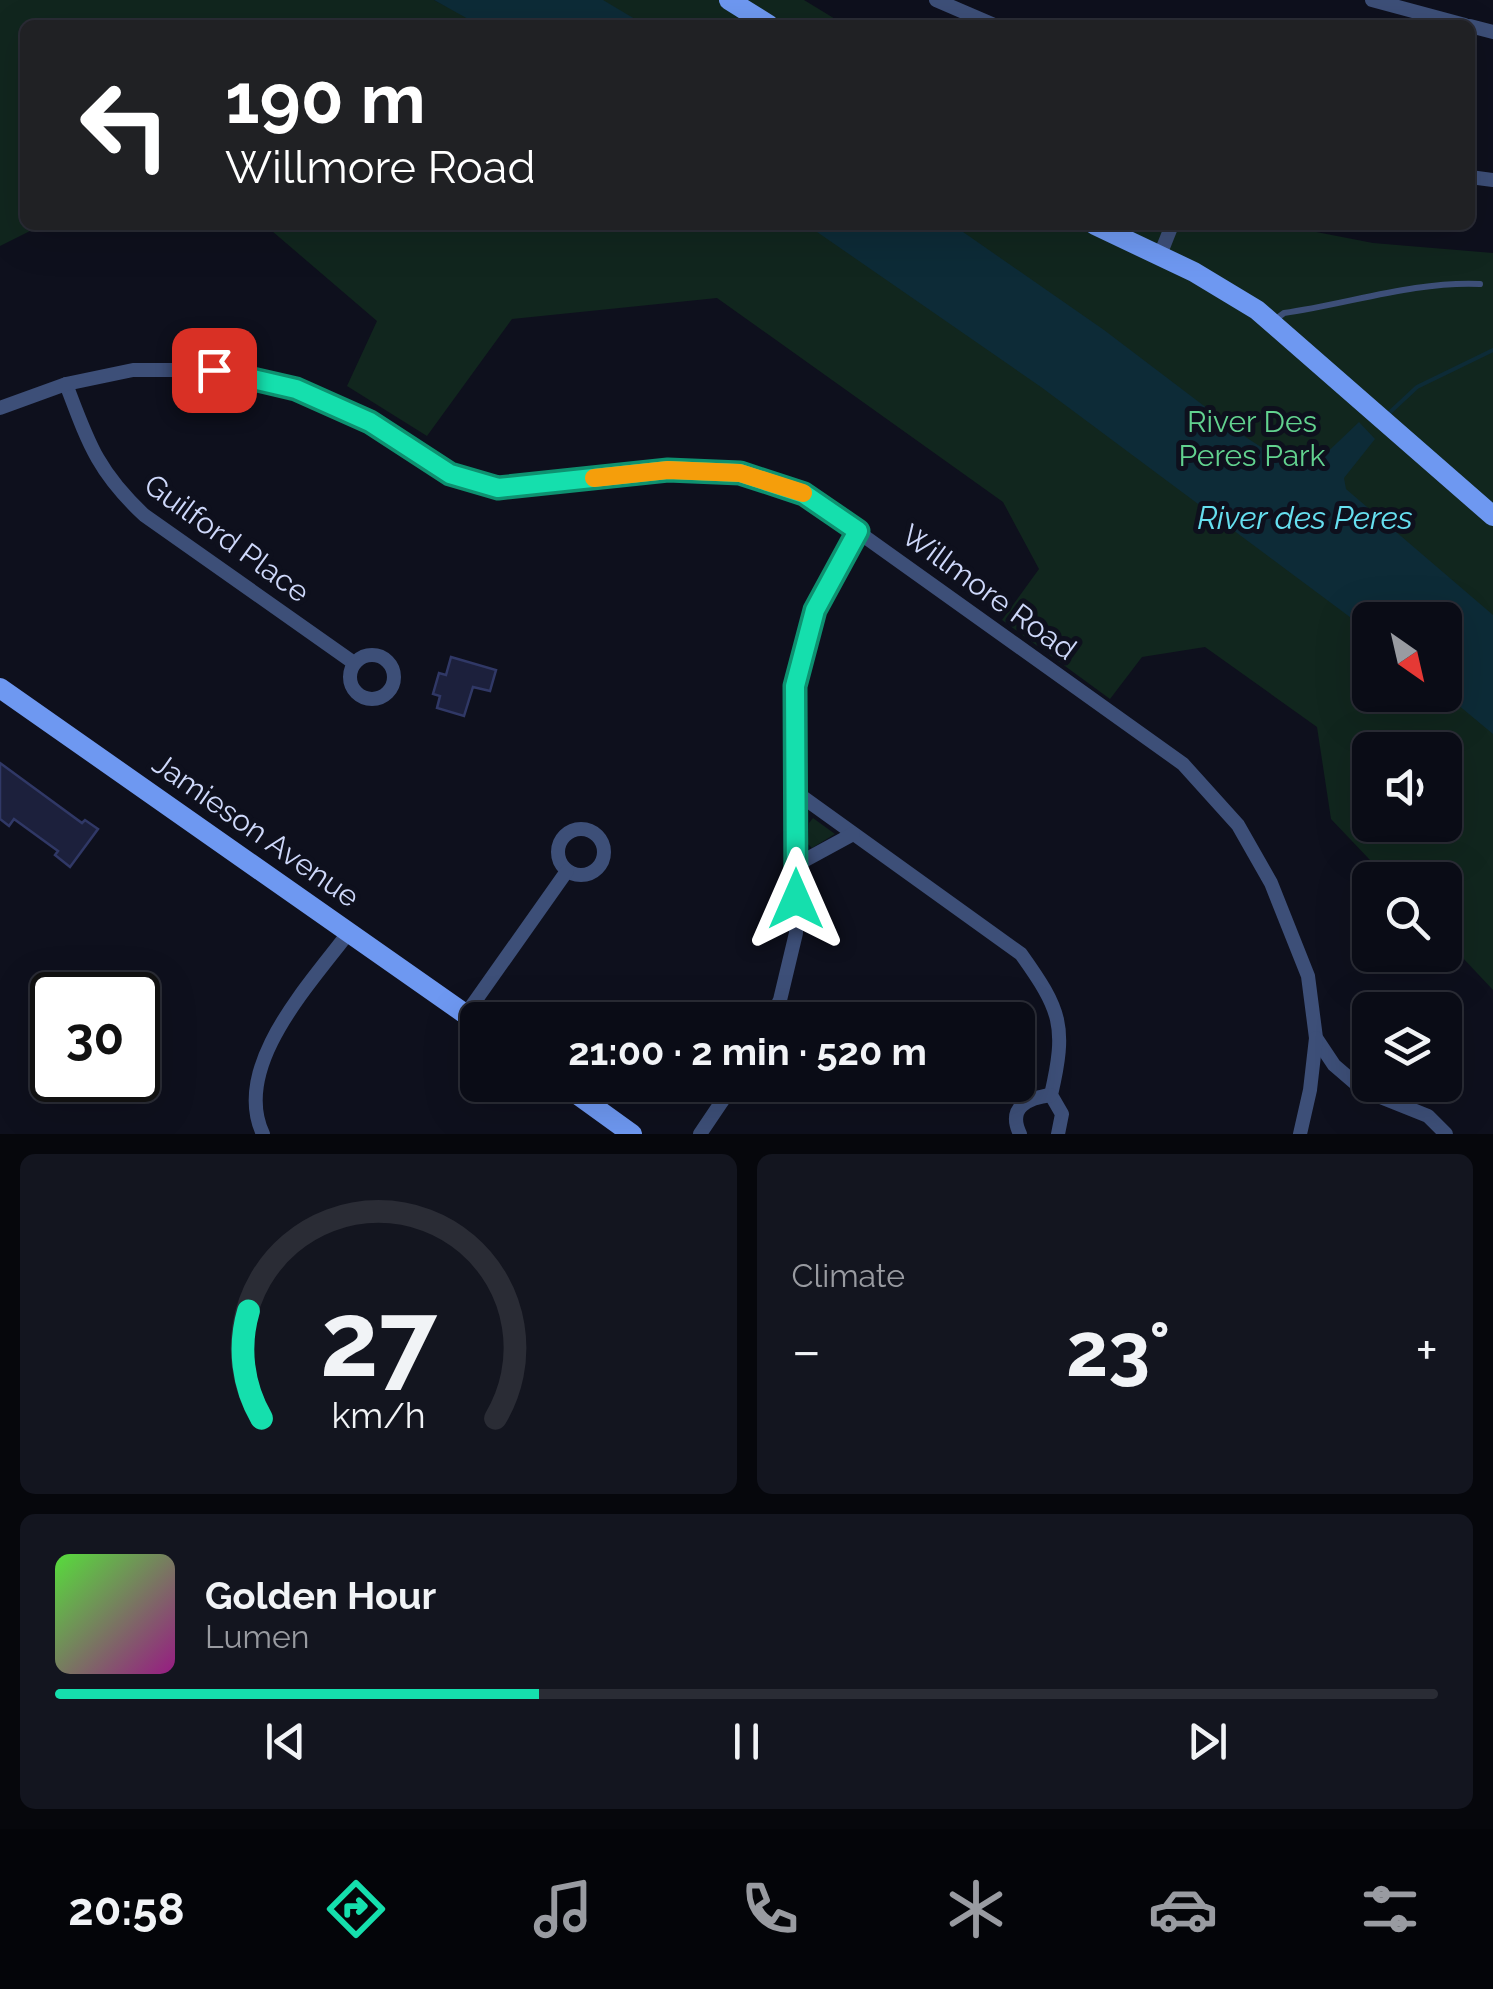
<!DOCTYPE html>
<html lang="en">
<head>
<meta charset="utf-8">
<style>
	body { margin:0; font-family:Raleway,sans-serif; background:#13151f; color:#f1f3f6; height:100vh; display:flex; flex-direction:column; font-size:38px; white-space:nowrap }
	* { box-sizing:border-box; margin:0 }
	p { font-size:32px; color:#999ba1 }
	.icon { flex:none; width:55px; height:55px; fill:none; stroke:currentColor; stroke-width:2; stroke-linecap:round; stroke-linejoin:round }
	.map { position:relative; height:1134px; overflow:hidden }
	.side { display:flex; flex-direction:column; gap:20px; padding:20px; background:#06070c; flex:1 }
	.side>* { flex:none }
	.guide { position:absolute; left:20px; top:20px; width:1455px; height:210px; border-radius:15px; box-shadow:0 10px 40px #0002,0 0 0 2px #2a2c35; background:#202124; color:#fff; overflow:hidden }
	.needle { width:65px; rotate:146deg }
	.controls { position:absolute; left:1352px; top:602px; display:grid; gap:20px }
	.controls a { display:grid; place-items:center; width:110px; height:110px; border-radius:15px; background:#0a0c16; box-shadow:0 10px 40px #0002,0 0 0 2px #2a2c35; font-size:50px }
	.speed { position:absolute; left:30px; top:972px; display:flex; gap:20px; font-size:50px; font-weight:700; text-align:center }
	.speed>* { display:grid; place-content:center; width:130px; height:130px; border-radius:50%; background:#0a0c16; box-shadow:0 10px 40px #0002,0 0 0 2px #2a2c35; line-height:1 }
	.speed .limit { border:5px solid #111; border-radius:15px; background:#fff; color:#111 }
	.pin { position:absolute; display:grid; place-items:center; width:85px; height:85px; color:#fff; margin:-42px; border-radius:20px; box-shadow:0 5px 15px #0006 }
	.me { position:absolute; width:110px; margin:-55px; rotate:0deg; stroke-linejoin:round; filter:drop-shadow(0 0 8px #0008) }
	.turn { display:flex; align-items:center; gap:35px; height:210px; padding:0 40px; font-size:45px }
	.turn .icon { width:130px; height:130px; stroke-width:2.5 }
	.turn b { display:block; font-size:70px; line-height:85px }
	.big { font-size:75px; font-weight:700; line-height:1.1 }
	.side .card { flex:1; display:flex; flex-direction:column; justify-content:center; gap:15px; min-width:0; padding:0 35px; border-radius:15px; background:#13151f }
	.side .dial { align-items:center; gap:0 }
	.dial svg { height:260px; overflow:visible; fill:none; stroke:#2a2c35; stroke-width:7; stroke-linecap:round; text-anchor:middle }
	.dial text { fill:#f1f3f6; stroke:none }
	.song { display:flex; align-items:center; gap:30px }
	.cover { width:120px; height:120px; border-radius:15px; background:linear-gradient(135deg,hsl(110 70% 55%),hsl(310 70% 35%)) }
	.played { height:10px; border-radius:5px; background:linear-gradient(90deg,#15dfad 35%,#2a2c35 35%) }
	.keys { display:flex; justify-content:space-around; direction:ltr }
	.heat { display:flex; justify-content:space-between; align-items:center; font-size:55px; direction:ltr }
	.side .tiles { flex:1; display:grid; gap:20px; grid-template-columns:1fr 1fr }
	.card:last-child { grid-column:span 2 }
	.trip { position:absolute; left:460px; top:1002px; width:575px; height:100px; border-radius:15px; background:#0a0c16; box-shadow:0 10px 40px #0002,0 0 0 2px #2a2c35; font-weight:700; line-height:100px; text-align:center }
	.dock { display:flex; height:160px; justify-content:space-around; align-items:center; background:#040509; color:#999ba1 }
	.dock .icon { width:70px; height:70px }
	.dock .selected { color:#15dfad }
	.dock b { font-size:45px; color:#f1f3f6 }
	.map>svg:first-child { display:block }
</style>
</head>
<body>
<div class="map">
<svg width="1493" height="1134" viewBox="0 0 1493 1134">
	<rect width="100%" height="100%" fill="#0e101d"/>
	<g fill="#11261e" fill-rule="evenodd">
		<path d="M 0,0 L 434,0 L 461,14 L 490,0 L 804,0 L 845,25 L 25,25 L 25,225 L 42,225 L 0,246 Z"/>
		<path d="M 265,225 L 1280,225 L 1373,243 L 1493,253 L 1493,990 L 1445,939 L 1445,880 L 1389,880 L 1331,819 L 1317,727 L 1205,647 L 1142,657 L 1110,699 L 1002,620 L 1039,569 L 1003,502 L 717,298 L 512,319 L 427,436 L 347,386 L 377,321 ZM 1370,620 L 1445,620 L 1445,695 L 1370,695 ZM 1370,750 L 1445,750 L 1445,825 L 1370,825 Z"/>
		<path d="M 813,818 L 835,834 L 812,848 L 808,844 L 809,823 Z"/>
	</g>
	<g fill="#0d2b37">
		<path d="M 434,0 L 603,0 L 645,25 L 479,25 Z"/>
		<path d="M 807,225 L 953,225 L 1104,330 L 1241,434 L 1284,462 L 1307,467 L 1316,463 L 1359,422 L 1375,439 L 1344,478 L 1346,489 L 1493,615 L 1493,734 L 1445,694 L 1445,620 L 1370,620 L 1370,632 L 1041,387 Z"/>
	</g>
	<g fill="none" stroke-linecap="round" stroke-linejoin="round">
		<path stroke="#0d2b37" stroke-width="4" d="M 1387,415 L 1417,387 L 1493,350"/>
	</g>
	<g fill="#1c203c" stroke="#303866" stroke-width="2.5">
		<path d="M 451,657 L 496,670 L 490,691 L 473,687 L 464,716 L 437,708 L 440,696 L 433,694 L 439,673 L 446,675 Z"/>
		<path d="M 0,763 L 82,823 L 85,820 L 98,829 L 70,867 L 55,855 L 58,851 L 14,819 L 9,826 L 0,819 Z"/>
	</g>
	<g fill="none" stroke-linecap="round" stroke-linejoin="round">
		<path stroke="#3d4f78" stroke-width="6" d="M 1276,319 L 1284,313 C 1348,304 1415,281 1480,284"/>
		<g stroke="#3d4f78" stroke-width="14">
			<path d="M 936,0 L 994,25"/>
			<path d="M 1372,0 L 1465,25"/>
			<path d="M 1470,26 L 1493,32"/>
			<path d="M 1470,177 L 1493,180"/>
			<path d="M 1160,255 L 1172,225"/>
			<path d="M 66,384 C 88,442 97,471 144,515 L 354,663"/>
			<path d="M 0,408 L 66,384 L 133,370 L 214,370 L 296,389 L 370,422 L 450,474 L 498,488 L 668,470 L 740,473 L 805,494 L 1183,764 L 1238,825 L 1271,883 L 1308,976 L 1316,1038 L 1334,1065 L 1363,1090 L 1428,1116 L 1446,1134"/>
			<circle cx="372" cy="677" r="22"/>
			<path d="M 797,793 L 1021,954 C 1061,1010 1067,1026 1051,1095 L 1062,1114 L 1058,1134"/>
			<circle cx="581" cy="852" r="23"/>
			<path d="M 796,865 L 853,834"/>
			<path d="M 466,1014 L 567,871"/>
			<path d="M 770,1020 L 780,1000 L 796,933 L 795,686 L 815,610 L 858,531"/>
			<path d="M 263,1134 C 231,1066 311,983 349,932"/>
			<path d="M 700,1134 L 733,1085"/>
			<path d="M 1020,1134 C 1007,1107 1028,1098 1051,1095"/>
			<path d="M 1300,1134 L 1310,1090 L 1316,1038"/>
		</g>
		<g stroke="#6e98f1" stroke-width="20">
			<path d="M 729,0 L 769,25"/>
			<path d="M 1095,225 L 1194,272 L 1257,310 L 1493,516"/>
			<path d="M 0,688 L 478,1023"/>
			<path d="M 564,1085 L 632,1134"/>
		</g>
	</g>
	<g fill="none" stroke-linecap="round" stroke-linejoin="round">
		<g stroke="#0e9170" stroke-width="25">
			<path id="route" d="M 214,370 L 296,389 L 370,422 L 450,474 L 498,488 L 668,470 L 740,473 L 804,494 L 858,531 L 815,610 L 795,686 L 796,899"/>
		</g>
		<use href="#route" stroke="#15dfad" stroke-width="18"/>
		<path stroke="#f59e0b" stroke-width="18" d="M 594,478 L 668,470 L 740,473 L 803,493"/>
	</g>
	<g text-anchor="middle" dominant-baseline="central" stroke-width="10" stroke-linejoin="round" paint-order="stroke">
		<g font-size="30" fill="#62d28f" stroke="#0e101d">
			<text x="1252" y="421">River Des<tspan x="1252" dy="34">Peres Park</tspan></text>
		</g>
		<g font-size="30" fill="#ced8fa" stroke="#0e101d">
			<text transform="translate(227 538) rotate(36)">Guilford Place</text>
			<text transform="translate(989 592) rotate(36)">Willmore Road</text>
			<text transform="translate(256 830) rotate(35)">Jamieson Avenue</text>
		</g>
		<g font-size="32" font-style="italic" fill="#66e0f0" stroke="#0e101d">
			<text x="1305" y="517">River des Peres</text>
		</g>
	</g>
</svg>
<div class="controls">
<a><svg class="needle" viewBox="-14 -14 28 28"><path d="M0-13l5 13h-10z" fill="#e53935"/><path d="M0 13l5-13h-10z" fill="#999ba1"/></svg></a>
<a><svg class="icon" aria-label="sound" viewBox="0 0 24 24"><path d="M4 9h4l5-4v14l-5-4H4zM17 9q2 3 0 6"/></svg></a>
<a><svg class="icon" aria-label="search" viewBox="0 0 24 24"><circle cx="10" cy="10" r="6"/><path d="M15 15l6 6"/></svg></a>
<a><svg class="icon" aria-label="layers" viewBox="0 0 24 24"><path d="M12 4l9 5-9 5-9-5zM3 14l9 5 9-5"/></svg></a>
</div>
<div class="speed"><div class="limit">30</div></div>
<div class="pin" style="left:214px;top:370px;background:#d93025"><svg class="icon" aria-label="arrive" viewBox="0 0 24 24"><path d="M6 21V4h12l-3 4 3 4H6"/></svg></div>
<svg class="me" style="left:796px;top:899px" viewBox="-20 -20 40 40"><path d="M0-17L14 15 0 8-14 15z" fill="#15dfad" stroke="#fff" stroke-width="4"/></svg>
<div class="trip">21:00 · 2 min · 520 m</div>
<div class="guide">
<div class="turn"><svg class="icon" aria-label="left" viewBox="0 0 24 24"><path d="M17 20v-9H6M10 6l-5 5 5 5"/></svg><div><b>190 m</b>Willmore Road</div></div>
</div>
</div>
<section class="side">
<div class="tiles">
<div class="card dial"><svg viewBox="0 0 100 80">
<path d="M14 69A42 42 0 1 1 86 69"/>
<path d="M14 69A42 42 0 0 1 10 36" stroke="#15dfad"/>
<text x="50" y="56" font-size="32" font-weight="700">27</text>
<text x="50" y="72" font-size="11">km/h</text>
</svg></div>
<div class="card"><p>Climate</p>
<div class="heat"><a>−</a><b class="big">23°</b><a>+</a></div>
</div>
<div class="card">
<div class="song"><i class="cover"></i><div><b>Golden Hour</b><p>Lumen</p></div></div>
<div class="played"></div>
<div class="keys"><svg class="icon" aria-label="previous" viewBox="0 0 24 24"><path d="M18 5L8 12l10 7zM5 5v14"/></svg><svg class="icon" aria-label="pause" viewBox="0 0 24 24"><path d="M8 5v14M16 5v14"/></svg><svg class="icon" aria-label="next" viewBox="0 0 24 24"><path d="M6 5l10 7-10 7zM19 5v14"/></svg></div>
</div>
</div>
</section>
<nav class="dock">
<b>20:58</b>
<svg class="icon selected" aria-label="directions" viewBox="0 0 24 24"><path d="M12 3l9 9-9 9-9-9zM9 14v-3h6M13 9l2 2-2 2"/></svg>
<svg class="icon" aria-label="music" viewBox="0 0 24 24"><path d="M9 18V5l10-2v13"/><circle cx="6" cy="18" r="3"/><circle cx="16" cy="16" r="3"/></svg>
<svg class="icon" aria-label="phone" viewBox="0 0 24 24"><path d="M5 4h4l2 5-3 2q2 4 5 5l2-3 5 2v4C11 20 4 13 5 4z"/></svg>
<svg class="icon" aria-label="climate" viewBox="0 0 24 24"><path d="M12 3v18M4 7l16 10M4 17L20 7"/></svg>
<svg class="icon" aria-label="car" viewBox="0 0 24 24"><path d="M5 17H2v-5l4-1 3-4h7l3 4 3 1v5h-3M9 17h6M6 11h13"/><circle cx="7" cy="17" r="2"/><circle cx="17" cy="17" r="2"/></svg>
<svg class="icon" aria-label="filters" viewBox="0 0 24 24"><path d="M4 7h16M4 17h16"/><circle cx="9" cy="7" r="2"/><circle cx="15" cy="17" r="2"/></svg>
</nav>
</body>
</html>
